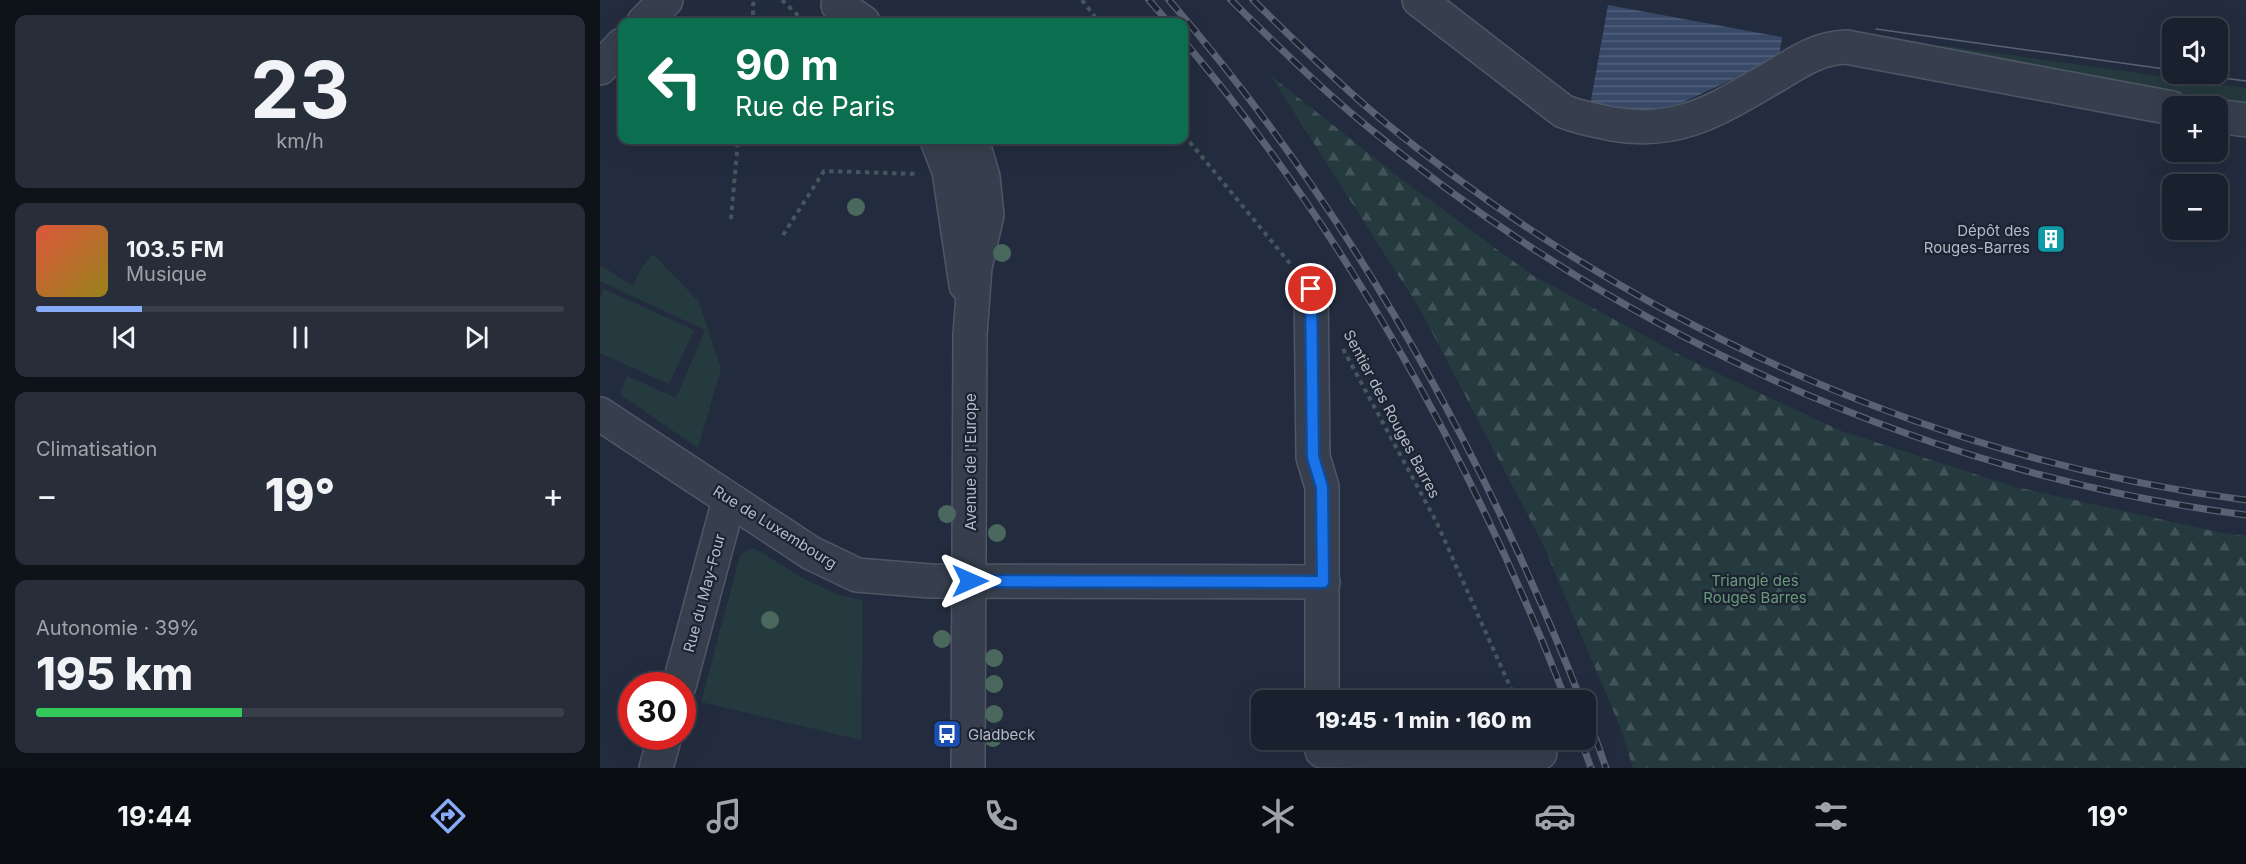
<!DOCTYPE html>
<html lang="fr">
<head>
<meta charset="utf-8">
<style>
	body { margin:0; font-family:Inter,sans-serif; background:#272e3a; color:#f1f3f6; height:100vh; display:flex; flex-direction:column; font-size:22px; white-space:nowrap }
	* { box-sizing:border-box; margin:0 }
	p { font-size:20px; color:#9fa3aa }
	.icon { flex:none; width:33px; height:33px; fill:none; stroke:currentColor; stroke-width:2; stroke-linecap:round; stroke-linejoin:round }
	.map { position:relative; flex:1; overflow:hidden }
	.panel { display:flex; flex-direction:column; gap:15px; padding:15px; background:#0e1219; width:600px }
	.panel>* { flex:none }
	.top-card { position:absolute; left:18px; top:18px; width:570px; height:126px; border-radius:12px; box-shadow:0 6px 24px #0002,0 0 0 2px #383e4a; background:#0b6e4f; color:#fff; overflow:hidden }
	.fabs { position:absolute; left:1562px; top:18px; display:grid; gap:12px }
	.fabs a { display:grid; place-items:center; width:66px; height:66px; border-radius:12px; background:#1a212e; box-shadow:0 6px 24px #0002,0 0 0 2px #383e4a; font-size:30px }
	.speed { position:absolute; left:18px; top:672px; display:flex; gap:12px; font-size:30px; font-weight:700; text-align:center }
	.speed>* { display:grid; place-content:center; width:78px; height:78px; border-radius:50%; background:#1a212e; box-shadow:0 6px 24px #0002,0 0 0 2px #383e4a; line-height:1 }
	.speed .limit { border:9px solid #d22; background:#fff; color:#111 }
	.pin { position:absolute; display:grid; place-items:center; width:51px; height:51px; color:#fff; margin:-26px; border:3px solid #fff; border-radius:50%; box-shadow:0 2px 6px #0007 }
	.me { position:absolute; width:66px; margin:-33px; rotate:90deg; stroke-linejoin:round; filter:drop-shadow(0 0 4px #0008) }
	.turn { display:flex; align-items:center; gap:21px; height:126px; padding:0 18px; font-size:27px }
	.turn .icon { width:78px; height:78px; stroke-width:2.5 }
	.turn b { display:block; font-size:42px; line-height:51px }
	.big { font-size:45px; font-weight:800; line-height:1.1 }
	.panel .card { flex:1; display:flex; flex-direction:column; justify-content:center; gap:9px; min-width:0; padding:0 21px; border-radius:12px; background:#272e3a }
	.panel .dial { align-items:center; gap:0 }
	.dial b { font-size:78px; line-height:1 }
	.song { display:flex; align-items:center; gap:18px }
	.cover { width:72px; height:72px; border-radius:9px; background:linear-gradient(135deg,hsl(10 70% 55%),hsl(50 70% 35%)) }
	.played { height:6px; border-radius:3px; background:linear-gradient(90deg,#88abf9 20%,#383e4a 20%) }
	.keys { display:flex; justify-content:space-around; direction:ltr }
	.heat { display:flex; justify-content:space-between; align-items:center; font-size:33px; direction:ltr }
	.charge { height:9px; border-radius:4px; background:linear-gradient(90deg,#34c759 39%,#383e4a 0) }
	.trip { position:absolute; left:651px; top:690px; width:345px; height:60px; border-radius:12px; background:#1a212e; box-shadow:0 6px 24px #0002,0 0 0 2px #383e4a; font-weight:800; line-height:60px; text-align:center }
	.tab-bar { display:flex; height:96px; justify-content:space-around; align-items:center; background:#0a0d12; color:#9fa3aa }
	.tab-bar .icon { width:42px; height:42px }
	.tab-bar .on { color:#88abf9 }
	.tab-bar b { font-size:27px; color:#f1f3f6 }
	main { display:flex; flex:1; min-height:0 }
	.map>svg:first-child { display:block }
</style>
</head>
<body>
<main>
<section class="panel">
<div class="card dial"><b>23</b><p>km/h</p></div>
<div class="card">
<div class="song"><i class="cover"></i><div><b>103.5 FM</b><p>Musique</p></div></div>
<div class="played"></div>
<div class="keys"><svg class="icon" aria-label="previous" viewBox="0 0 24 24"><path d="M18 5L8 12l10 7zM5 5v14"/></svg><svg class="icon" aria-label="pause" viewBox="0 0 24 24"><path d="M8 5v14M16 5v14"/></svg><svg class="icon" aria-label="next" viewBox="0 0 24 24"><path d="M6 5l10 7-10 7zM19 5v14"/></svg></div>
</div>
<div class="card"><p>Climatisation</p>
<div class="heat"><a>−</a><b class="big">19°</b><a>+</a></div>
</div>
<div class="card"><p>Autonomie · 39%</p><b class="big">195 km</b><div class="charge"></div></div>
</section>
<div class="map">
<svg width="1646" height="768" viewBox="0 0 1646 768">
	<defs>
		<pattern id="forest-firs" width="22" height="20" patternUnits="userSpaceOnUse" patternTransform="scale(1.5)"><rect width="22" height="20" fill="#253a3f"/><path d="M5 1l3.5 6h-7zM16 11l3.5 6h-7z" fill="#425459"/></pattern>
		<pattern id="water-rules" width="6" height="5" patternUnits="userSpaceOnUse" patternTransform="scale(1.5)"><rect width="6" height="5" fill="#384967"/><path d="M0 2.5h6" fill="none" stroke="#52617b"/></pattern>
	</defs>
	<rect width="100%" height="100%" fill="#232c3e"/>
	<g fill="#253a3f">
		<path d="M 1345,46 L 1646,88 L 1646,104 L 1586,93 L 1565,97 L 1329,53 L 1336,47 Z"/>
		<path d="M 53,254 L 99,302 L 121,369 L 98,448 L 20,394 L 27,376 L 76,398 L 105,330 L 0,281 L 0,265 L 33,286 L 40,270 Z"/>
		<path d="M 4,289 L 94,330 L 69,384 L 0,353 L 0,298 Z"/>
		<path d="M 154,548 L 206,580 L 239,595 L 263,600 L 261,740 L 101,702 L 140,556 L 147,550 Z"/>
	</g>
	<path fill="url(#forest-firs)" d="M 671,76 L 801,179 L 932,275 L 1089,360 L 1241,431 L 1412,486 L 1622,533 L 1646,536 L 1646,768 L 1033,768 L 1021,729 L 942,542 L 821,311 Z"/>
	<path fill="url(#water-rules)" d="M 1008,5 L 1182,37 L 1179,58 L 1051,117 L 990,106 Z"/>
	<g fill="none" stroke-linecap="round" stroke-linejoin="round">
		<g stroke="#4f5765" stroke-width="36">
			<g id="minor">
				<path d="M 819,0 L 963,111 C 979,118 995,120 1012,124 C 1080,136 1119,108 1175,76 C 1198,62 1218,48 1246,47 L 1572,108"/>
				<path d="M 238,5 L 263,22"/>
				<path d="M 44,22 L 66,0"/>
				<path d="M 0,68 L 22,45"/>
				<path d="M 1617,116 L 1646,120"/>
				<path d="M 337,140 L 349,171 L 366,285"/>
				<path d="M 711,289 L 713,457 L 722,487 L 722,700"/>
				<path d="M 0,414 L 211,553 L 257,575 L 330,581 L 723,582"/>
				<path d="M 79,686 L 129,500"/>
				<path d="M 722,751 L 940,753"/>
				<path d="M 56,768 L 65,736"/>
				<path d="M 368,768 L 370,335 L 375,267 L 387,215 L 383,177 L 372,140"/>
			</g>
		</g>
		<g stroke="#43575c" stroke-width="4" stroke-dasharray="4.5 4.5" stroke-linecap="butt">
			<path d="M 182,0 L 205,22"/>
			<path d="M 482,0 L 499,22"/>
			<path d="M 153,15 L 153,4 L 159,0"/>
			<path d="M 584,135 L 692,266"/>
			<path d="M 131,219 L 138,140"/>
			<path d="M 183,235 L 224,171 L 319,174"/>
			<path d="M 743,349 L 836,521 L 916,700"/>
		</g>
		<use href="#minor" stroke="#373f4e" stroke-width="33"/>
		<g stroke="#596275" stroke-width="1.5">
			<path d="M 1276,29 L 1572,70"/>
			<path d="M 1593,74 L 1646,81"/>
		</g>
		<g stroke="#596275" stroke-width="7">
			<g id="rail">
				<path d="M 549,0 L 568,22"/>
				<path d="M 569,0 C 748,207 881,447 981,700"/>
				<path d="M 631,0 C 674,42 717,85 763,123 C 1014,332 1322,473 1646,515"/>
				<path d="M 653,0 C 695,41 737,82 782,120 C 1028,322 1330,459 1646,500"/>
				<path d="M 584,41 C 748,236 874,464 966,700"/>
				<path d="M 986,711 L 1006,768"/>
				<path d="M 981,740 L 991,768"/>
			</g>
		</g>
		<use href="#rail" stroke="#1c2432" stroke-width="4.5" stroke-dasharray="14" stroke-linecap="butt"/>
	</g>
	<g fill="#4a685e">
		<circle cx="256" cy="207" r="9"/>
		<circle cx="402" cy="253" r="9"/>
		<circle cx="347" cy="514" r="9"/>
		<circle cx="397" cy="533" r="9"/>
		<circle cx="170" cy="620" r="9"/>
		<circle cx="342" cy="639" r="9"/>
		<circle cx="394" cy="658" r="9"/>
		<circle cx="394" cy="684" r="9"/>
		<circle cx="394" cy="714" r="9"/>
		<circle cx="393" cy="738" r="9"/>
	</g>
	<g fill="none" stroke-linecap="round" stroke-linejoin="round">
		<g stroke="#114b97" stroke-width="15">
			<path id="route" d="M 370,581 L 723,582 L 722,487 L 713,457 L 711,289"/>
		</g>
		<use href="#route" stroke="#1a73e8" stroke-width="10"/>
	</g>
	<defs>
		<g id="building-square" transform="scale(1.5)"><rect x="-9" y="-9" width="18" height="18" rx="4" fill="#0f9aa8" stroke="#1c2432"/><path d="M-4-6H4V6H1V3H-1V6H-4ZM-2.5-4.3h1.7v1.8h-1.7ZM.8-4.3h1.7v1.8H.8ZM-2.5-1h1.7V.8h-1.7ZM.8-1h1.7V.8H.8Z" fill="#fff"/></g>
		<g id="bus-square" transform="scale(1.5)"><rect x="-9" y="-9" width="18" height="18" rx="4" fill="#1a4fb4" stroke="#1c2432"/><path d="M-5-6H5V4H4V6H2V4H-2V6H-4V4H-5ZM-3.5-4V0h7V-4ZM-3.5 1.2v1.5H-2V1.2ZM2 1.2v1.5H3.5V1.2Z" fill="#fff"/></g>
	</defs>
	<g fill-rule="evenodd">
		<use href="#building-square" x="1451" y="239"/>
		<use href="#bus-square" x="347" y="734"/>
	</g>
	<g text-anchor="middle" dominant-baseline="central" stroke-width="4.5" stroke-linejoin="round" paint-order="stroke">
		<g font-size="15" fill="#b3bac9" stroke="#1c2432" text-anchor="end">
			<text x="1430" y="230">Dépôt des<tspan x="1430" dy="17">Rouges-Barres</tspan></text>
			<text x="368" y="734" text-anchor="start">Gladbeck</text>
		</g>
		<g font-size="15" fill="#b3bac9" stroke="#1c2432">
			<text transform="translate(792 414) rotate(62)">Sentier des Rouges Barres</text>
			<text transform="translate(370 462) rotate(-90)">Avenue de l'Europe</text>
			<text transform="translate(175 527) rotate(32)">Rue de Luxembourg</text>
			<text transform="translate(104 593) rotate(-75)">Rue du May-Four</text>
		</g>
		<g font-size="15" fill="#6a9a79" stroke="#1c2432">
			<text x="1155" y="580">Triangle des<tspan x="1155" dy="17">Rouges Barres</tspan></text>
		</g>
	</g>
</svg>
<div class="fabs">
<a><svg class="icon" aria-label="sound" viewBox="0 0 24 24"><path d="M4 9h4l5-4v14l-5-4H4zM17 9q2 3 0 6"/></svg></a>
<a>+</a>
<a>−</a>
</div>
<div class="speed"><div class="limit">30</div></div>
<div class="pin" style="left:711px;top:289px;background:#d93025"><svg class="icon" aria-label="arrive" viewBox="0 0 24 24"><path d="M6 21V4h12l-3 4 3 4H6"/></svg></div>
<svg class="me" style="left:370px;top:581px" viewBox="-20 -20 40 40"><path d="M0-17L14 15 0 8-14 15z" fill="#1a73e8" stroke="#fff" stroke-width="4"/></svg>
<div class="trip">19:45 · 1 min · 160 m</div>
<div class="top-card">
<div class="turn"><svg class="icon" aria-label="left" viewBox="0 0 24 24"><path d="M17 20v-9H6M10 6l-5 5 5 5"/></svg><div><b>90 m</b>Rue de Paris</div></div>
</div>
</div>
</main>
<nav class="tab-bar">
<b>19:44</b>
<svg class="icon on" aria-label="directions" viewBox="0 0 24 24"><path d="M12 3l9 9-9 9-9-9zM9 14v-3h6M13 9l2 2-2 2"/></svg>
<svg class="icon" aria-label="music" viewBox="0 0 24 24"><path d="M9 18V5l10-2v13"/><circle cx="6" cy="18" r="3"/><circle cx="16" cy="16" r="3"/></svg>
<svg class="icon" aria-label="phone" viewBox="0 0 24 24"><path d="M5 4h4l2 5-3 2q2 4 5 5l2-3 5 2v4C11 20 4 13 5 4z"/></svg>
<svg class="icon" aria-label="climate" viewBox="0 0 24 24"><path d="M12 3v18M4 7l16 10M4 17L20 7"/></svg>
<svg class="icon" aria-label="car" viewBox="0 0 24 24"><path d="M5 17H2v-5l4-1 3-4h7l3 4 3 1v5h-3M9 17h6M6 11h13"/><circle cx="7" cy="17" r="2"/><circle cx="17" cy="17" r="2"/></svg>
<svg class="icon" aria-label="filters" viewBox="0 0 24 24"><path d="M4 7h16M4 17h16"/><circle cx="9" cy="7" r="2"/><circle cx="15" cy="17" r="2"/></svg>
<b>19°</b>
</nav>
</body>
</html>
